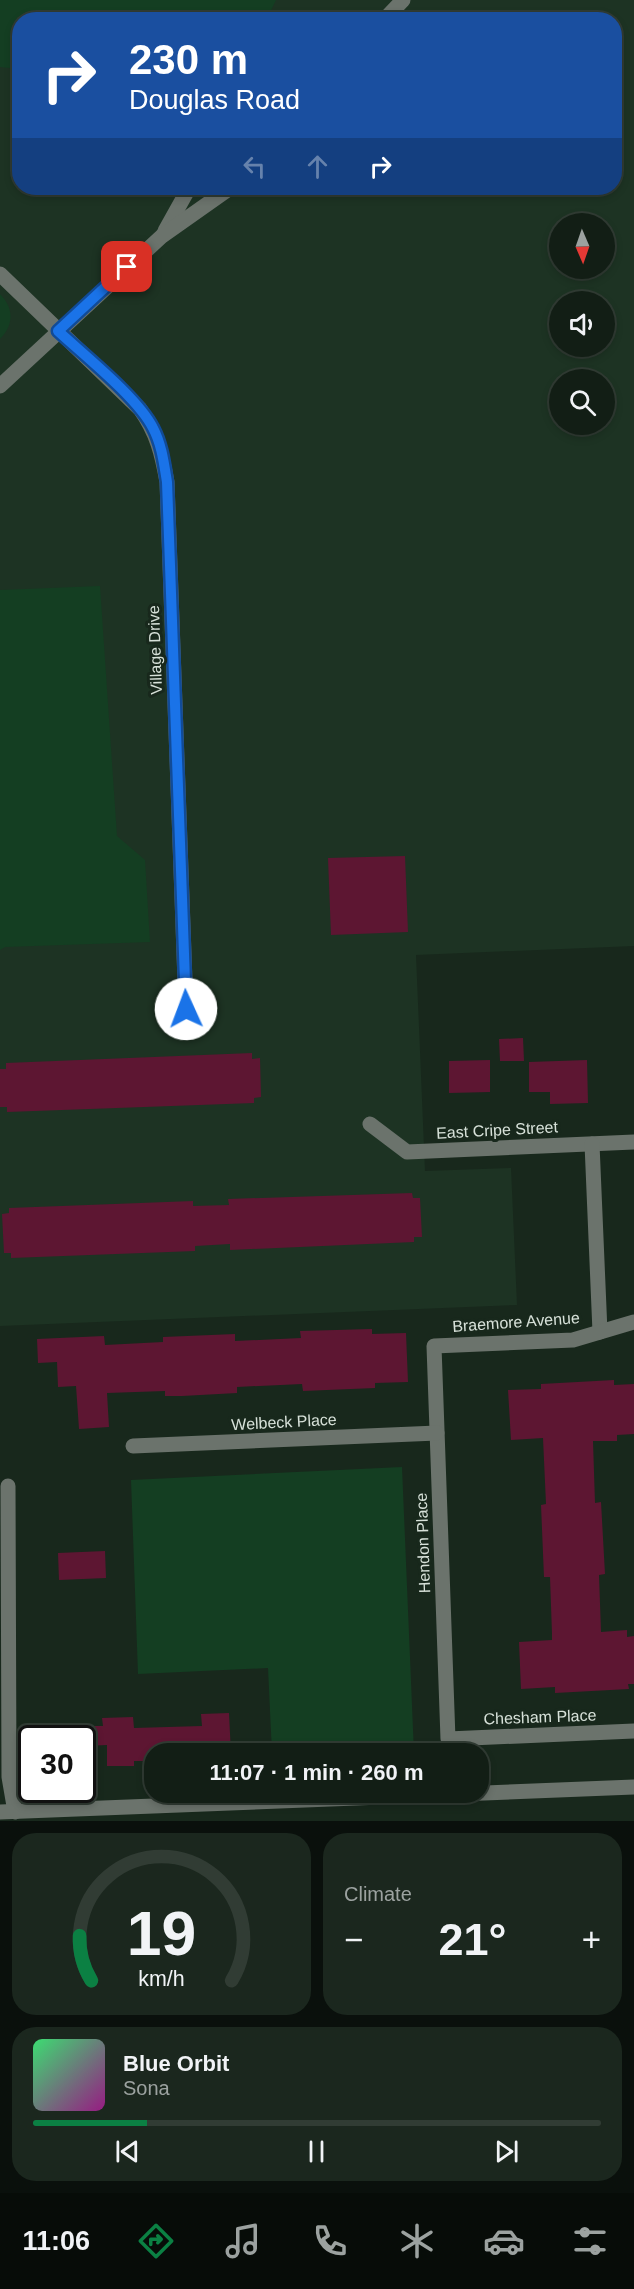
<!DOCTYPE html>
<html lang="en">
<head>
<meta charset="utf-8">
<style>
	body { margin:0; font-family:Helvetica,sans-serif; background:#1b271e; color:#f1f3f6; height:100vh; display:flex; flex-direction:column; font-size:22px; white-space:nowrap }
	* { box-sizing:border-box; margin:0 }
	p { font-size:20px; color:#9ca2a0 }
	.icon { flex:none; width:33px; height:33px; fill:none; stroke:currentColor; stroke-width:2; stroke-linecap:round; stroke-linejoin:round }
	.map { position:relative; height:1821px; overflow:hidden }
	.sheet { display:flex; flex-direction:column; gap:12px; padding:12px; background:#0a100c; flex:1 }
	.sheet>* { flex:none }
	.banner { position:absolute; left:12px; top:12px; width:610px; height:183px; border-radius:24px; box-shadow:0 3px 9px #0003,0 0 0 2px #313c34; background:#1a4fa0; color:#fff; overflow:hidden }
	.needle { width:39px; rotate:178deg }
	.tools { position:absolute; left:549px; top:213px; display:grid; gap:12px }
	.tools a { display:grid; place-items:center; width:66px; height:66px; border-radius:50%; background:#121e15; box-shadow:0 3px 9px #0003,0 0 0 2px #313c34; font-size:30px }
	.speed { position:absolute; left:18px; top:1725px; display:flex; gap:12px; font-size:30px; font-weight:700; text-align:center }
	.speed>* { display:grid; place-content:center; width:78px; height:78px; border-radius:50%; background:#121e15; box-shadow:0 3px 9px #0003,0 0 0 2px #313c34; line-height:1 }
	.speed .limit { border:3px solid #111; border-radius:9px; background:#fff; color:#111 }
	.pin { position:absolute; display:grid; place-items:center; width:51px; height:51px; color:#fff; margin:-26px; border-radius:12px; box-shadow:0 3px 9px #0006 }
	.me { position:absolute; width:66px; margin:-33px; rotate:358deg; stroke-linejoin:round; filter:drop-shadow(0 0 4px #0008) }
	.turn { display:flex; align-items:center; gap:21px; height:126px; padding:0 18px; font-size:27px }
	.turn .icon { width:78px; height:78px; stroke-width:2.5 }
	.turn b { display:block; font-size:42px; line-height:51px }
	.lanes { display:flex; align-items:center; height:57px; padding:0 18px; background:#0003; justify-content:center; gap:30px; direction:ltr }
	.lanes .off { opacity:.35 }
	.big { font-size:45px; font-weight:600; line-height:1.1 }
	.sheet .widget { flex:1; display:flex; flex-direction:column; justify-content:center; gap:9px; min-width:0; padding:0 21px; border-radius:24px; background:#1b271e }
	.sheet .dial { align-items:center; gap:0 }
	.dial svg { height:156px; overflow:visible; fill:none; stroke:#313c34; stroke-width:7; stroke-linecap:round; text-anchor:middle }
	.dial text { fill:#f1f3f6; stroke:none }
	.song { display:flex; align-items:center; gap:18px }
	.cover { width:72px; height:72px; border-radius:9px; background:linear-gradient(135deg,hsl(140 70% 55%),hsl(310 70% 35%)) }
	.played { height:6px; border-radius:3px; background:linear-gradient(90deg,#0b8043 20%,#313c34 20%) }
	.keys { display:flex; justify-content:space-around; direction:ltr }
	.heat { display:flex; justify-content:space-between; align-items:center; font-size:33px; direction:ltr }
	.sheet .tiles { flex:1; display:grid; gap:12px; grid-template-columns:1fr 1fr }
	.widget:last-child { grid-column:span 2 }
	.trip { position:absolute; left:144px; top:1743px; width:345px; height:60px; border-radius:24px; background:#121e15; box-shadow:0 3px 9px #0003,0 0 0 2px #313c34; font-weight:600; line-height:60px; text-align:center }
	.menu { display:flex; height:96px; justify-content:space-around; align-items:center; background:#070c08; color:#9ca2a0 }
	.menu .icon { width:42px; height:42px }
	.menu .selected { color:#0b8043 }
	.menu b { font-size:27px; color:#f1f3f6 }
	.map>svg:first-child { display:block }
</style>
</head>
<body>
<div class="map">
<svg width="634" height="1821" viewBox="0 0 634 1821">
	<rect width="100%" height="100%" fill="#18281c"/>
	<path fill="#1d3323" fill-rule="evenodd" d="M 0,0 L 634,0 L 634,946 L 416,955 L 425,1171 L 511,1168 L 517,1305 L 0,1326 ZM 20,20 L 615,20 L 615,188 L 20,188 ZM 560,224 L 604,224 L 604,268 L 560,268 ZM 560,302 L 604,302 L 604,346 L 560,346 ZM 560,380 L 604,380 L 604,424 L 560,424 Z"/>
	<g fill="#143e22">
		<path d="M 0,0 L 276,0 L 267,19 L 20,20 L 19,69 L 0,67 Z"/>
		<path d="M 0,294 C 14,308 14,325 0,339 Z"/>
		<path d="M 100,586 L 117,836 L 145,860 L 150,942 L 5,947 L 0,950 L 0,590 Z"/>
		<path d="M 402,1467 L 414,1753 L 272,1753 L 268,1668 L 138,1674 L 131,1480 Z"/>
	</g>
	<g fill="#5d1632">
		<path d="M 405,856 L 408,932 L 331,935 L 328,858 Z"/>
		<path d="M 523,1038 L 524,1061 L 500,1061 L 499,1039 Z"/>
		<path d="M 252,1053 L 252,1059 L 260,1058 L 261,1097 L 254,1098 L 254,1103 L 7,1112 L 7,1107 L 0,1107 L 0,1069 L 6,1069 L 6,1063 Z"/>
		<path d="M 490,1060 L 490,1092 L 449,1093 L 449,1061 Z"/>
		<path d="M 587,1060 L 588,1103 L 550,1104 L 550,1092 L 529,1092 L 529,1062 Z"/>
		<path d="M 412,1193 L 413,1198 L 420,1198 L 422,1237 L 414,1237 L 414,1242 L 230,1250 L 230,1244 L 195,1246 L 195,1251 L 11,1258 L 11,1253 L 4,1253 L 2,1214 L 9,1213 L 9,1208 L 193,1201 L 193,1206 L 229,1205 L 228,1199 Z"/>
		<path d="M 372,1329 L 372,1334 L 406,1333 L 408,1382 L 375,1383 L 375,1388 L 303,1391 L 302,1384 L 237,1387 L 237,1393 L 182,1396 L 165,1396 L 165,1391 L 107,1393 L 109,1427 L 79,1429 L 76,1386 L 58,1387 L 57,1362 L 38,1363 L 37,1339 L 104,1336 L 105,1345 L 163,1342 L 163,1337 L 235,1334 L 235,1341 L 301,1338 L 300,1331 Z"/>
		<path d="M 614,1380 L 614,1385 L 634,1384 L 634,1434 L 617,1435 L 617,1441 L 593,1441 L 595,1503 L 601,1502 L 605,1574 L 599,1575 L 601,1632 L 627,1630 L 627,1637 L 634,1636 L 634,1684 L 628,1684 L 629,1689 L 555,1693 L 555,1687 L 521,1689 L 519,1642 L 552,1640 L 552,1634 L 550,1577 L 544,1577 L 541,1505 L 546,1504 L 543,1438 L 511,1440 L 508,1390 L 541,1389 L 541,1384 Z"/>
		<path d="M 105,1551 L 106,1578 L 59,1580 L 58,1553 Z"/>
		<path d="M 229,1713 L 231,1754 L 154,1754 L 154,1761 L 134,1761 L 134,1766 L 107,1766 L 107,1745 L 85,1746 L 84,1726 L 103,1726 L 102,1718 L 133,1717 L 134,1728 L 202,1726 L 201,1714 Z"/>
	</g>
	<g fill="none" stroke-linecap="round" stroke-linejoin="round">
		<g stroke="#6b736c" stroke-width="15">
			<path d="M 384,20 L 403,0"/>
			<path d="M 165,231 L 189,188"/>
			<path d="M 0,274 L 140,409 C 157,433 162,454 167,482 L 186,1009"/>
			<path d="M 0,386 L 162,236 L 230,188"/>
			<path d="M 370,1124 L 407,1152 L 634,1142"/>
			<path d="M 592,1144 L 600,1332"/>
			<path d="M 634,1322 L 573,1340 L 434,1346 L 448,1739 L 634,1731"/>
			<path d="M 133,1446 L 437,1433"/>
			<path d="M 8,1486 L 9,1777 L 15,1812"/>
			<path d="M 0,1812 L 634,1787"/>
		</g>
	</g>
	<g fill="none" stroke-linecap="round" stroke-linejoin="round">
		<g stroke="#114b97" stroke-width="15">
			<path id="route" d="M 127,267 L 58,331 C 84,355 138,398 153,428 C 162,445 164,464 167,482 L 186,1009"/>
		</g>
		<use href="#route" stroke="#1a73e8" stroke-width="10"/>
	</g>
	<g text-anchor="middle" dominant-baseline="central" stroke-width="6" stroke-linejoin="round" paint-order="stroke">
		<g font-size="16" fill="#d7e1d9" stroke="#18281c">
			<text transform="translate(155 650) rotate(-92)">Village Drive</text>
			<text transform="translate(497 1130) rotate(-3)">East Cripe Street</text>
			<text transform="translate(516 1322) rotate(-4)">Braemore Avenue</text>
			<text transform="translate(284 1422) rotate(-3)">Welbeck Place</text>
			<text transform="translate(423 1543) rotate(-92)">Hendon Place</text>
			<text transform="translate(540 1717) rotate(-2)">Chesham Place</text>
		</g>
	</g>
</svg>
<div class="tools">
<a><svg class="needle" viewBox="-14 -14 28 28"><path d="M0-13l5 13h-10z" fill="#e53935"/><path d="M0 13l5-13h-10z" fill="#9ca2a0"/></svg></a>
<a><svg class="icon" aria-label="sound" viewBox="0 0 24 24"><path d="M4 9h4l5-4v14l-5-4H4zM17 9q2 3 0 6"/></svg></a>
<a><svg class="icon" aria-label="search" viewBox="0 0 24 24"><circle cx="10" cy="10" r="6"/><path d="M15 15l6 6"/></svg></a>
</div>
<div class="speed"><div class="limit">30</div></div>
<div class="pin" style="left:127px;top:267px;background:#d93025"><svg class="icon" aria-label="arrive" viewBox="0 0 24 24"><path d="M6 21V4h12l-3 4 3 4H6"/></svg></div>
<svg class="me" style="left:186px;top:1009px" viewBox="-20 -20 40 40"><circle r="19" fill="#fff"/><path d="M0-13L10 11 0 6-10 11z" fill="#1a73e8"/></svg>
<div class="trip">11:07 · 1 min · 260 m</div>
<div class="banner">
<div class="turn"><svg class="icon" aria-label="right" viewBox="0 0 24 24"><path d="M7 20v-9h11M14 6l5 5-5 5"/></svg><div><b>230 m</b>Douglas Road</div></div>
<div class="lanes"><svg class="icon off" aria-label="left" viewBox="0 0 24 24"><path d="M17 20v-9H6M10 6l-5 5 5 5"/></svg><svg class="icon off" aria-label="ahead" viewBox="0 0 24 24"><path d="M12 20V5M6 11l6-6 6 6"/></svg><svg class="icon" aria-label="right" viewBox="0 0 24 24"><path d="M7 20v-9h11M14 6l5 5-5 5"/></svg></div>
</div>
</div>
<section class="sheet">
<div class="tiles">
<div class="widget dial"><svg viewBox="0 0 100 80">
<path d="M14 69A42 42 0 1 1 86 69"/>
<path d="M14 69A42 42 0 0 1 8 46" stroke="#0b8043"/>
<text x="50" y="56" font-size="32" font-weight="700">19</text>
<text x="50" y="72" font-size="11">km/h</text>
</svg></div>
<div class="widget"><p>Climate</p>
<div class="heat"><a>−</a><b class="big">21°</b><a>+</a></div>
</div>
<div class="widget">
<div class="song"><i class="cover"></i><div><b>Blue Orbit</b><p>Sona</p></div></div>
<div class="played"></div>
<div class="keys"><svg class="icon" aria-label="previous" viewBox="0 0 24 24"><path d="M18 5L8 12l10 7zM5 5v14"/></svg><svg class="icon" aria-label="pause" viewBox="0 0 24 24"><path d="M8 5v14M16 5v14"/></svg><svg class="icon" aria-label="next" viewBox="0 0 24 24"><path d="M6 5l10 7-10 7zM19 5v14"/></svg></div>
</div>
</div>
</section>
<nav class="menu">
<b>11:06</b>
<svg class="icon selected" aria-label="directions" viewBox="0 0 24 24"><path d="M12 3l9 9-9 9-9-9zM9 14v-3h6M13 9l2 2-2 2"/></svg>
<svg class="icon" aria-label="music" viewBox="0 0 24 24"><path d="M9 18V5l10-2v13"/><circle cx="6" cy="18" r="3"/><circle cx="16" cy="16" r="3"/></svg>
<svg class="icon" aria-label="phone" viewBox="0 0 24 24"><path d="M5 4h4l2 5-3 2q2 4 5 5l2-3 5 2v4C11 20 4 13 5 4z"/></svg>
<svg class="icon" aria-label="climate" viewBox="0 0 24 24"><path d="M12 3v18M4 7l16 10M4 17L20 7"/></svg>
<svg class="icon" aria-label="car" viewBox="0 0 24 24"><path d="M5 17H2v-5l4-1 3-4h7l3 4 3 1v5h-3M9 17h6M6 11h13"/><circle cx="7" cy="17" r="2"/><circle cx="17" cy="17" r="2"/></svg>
<svg class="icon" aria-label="filters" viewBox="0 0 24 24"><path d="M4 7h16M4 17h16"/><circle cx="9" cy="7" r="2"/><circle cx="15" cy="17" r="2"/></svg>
</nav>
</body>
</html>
